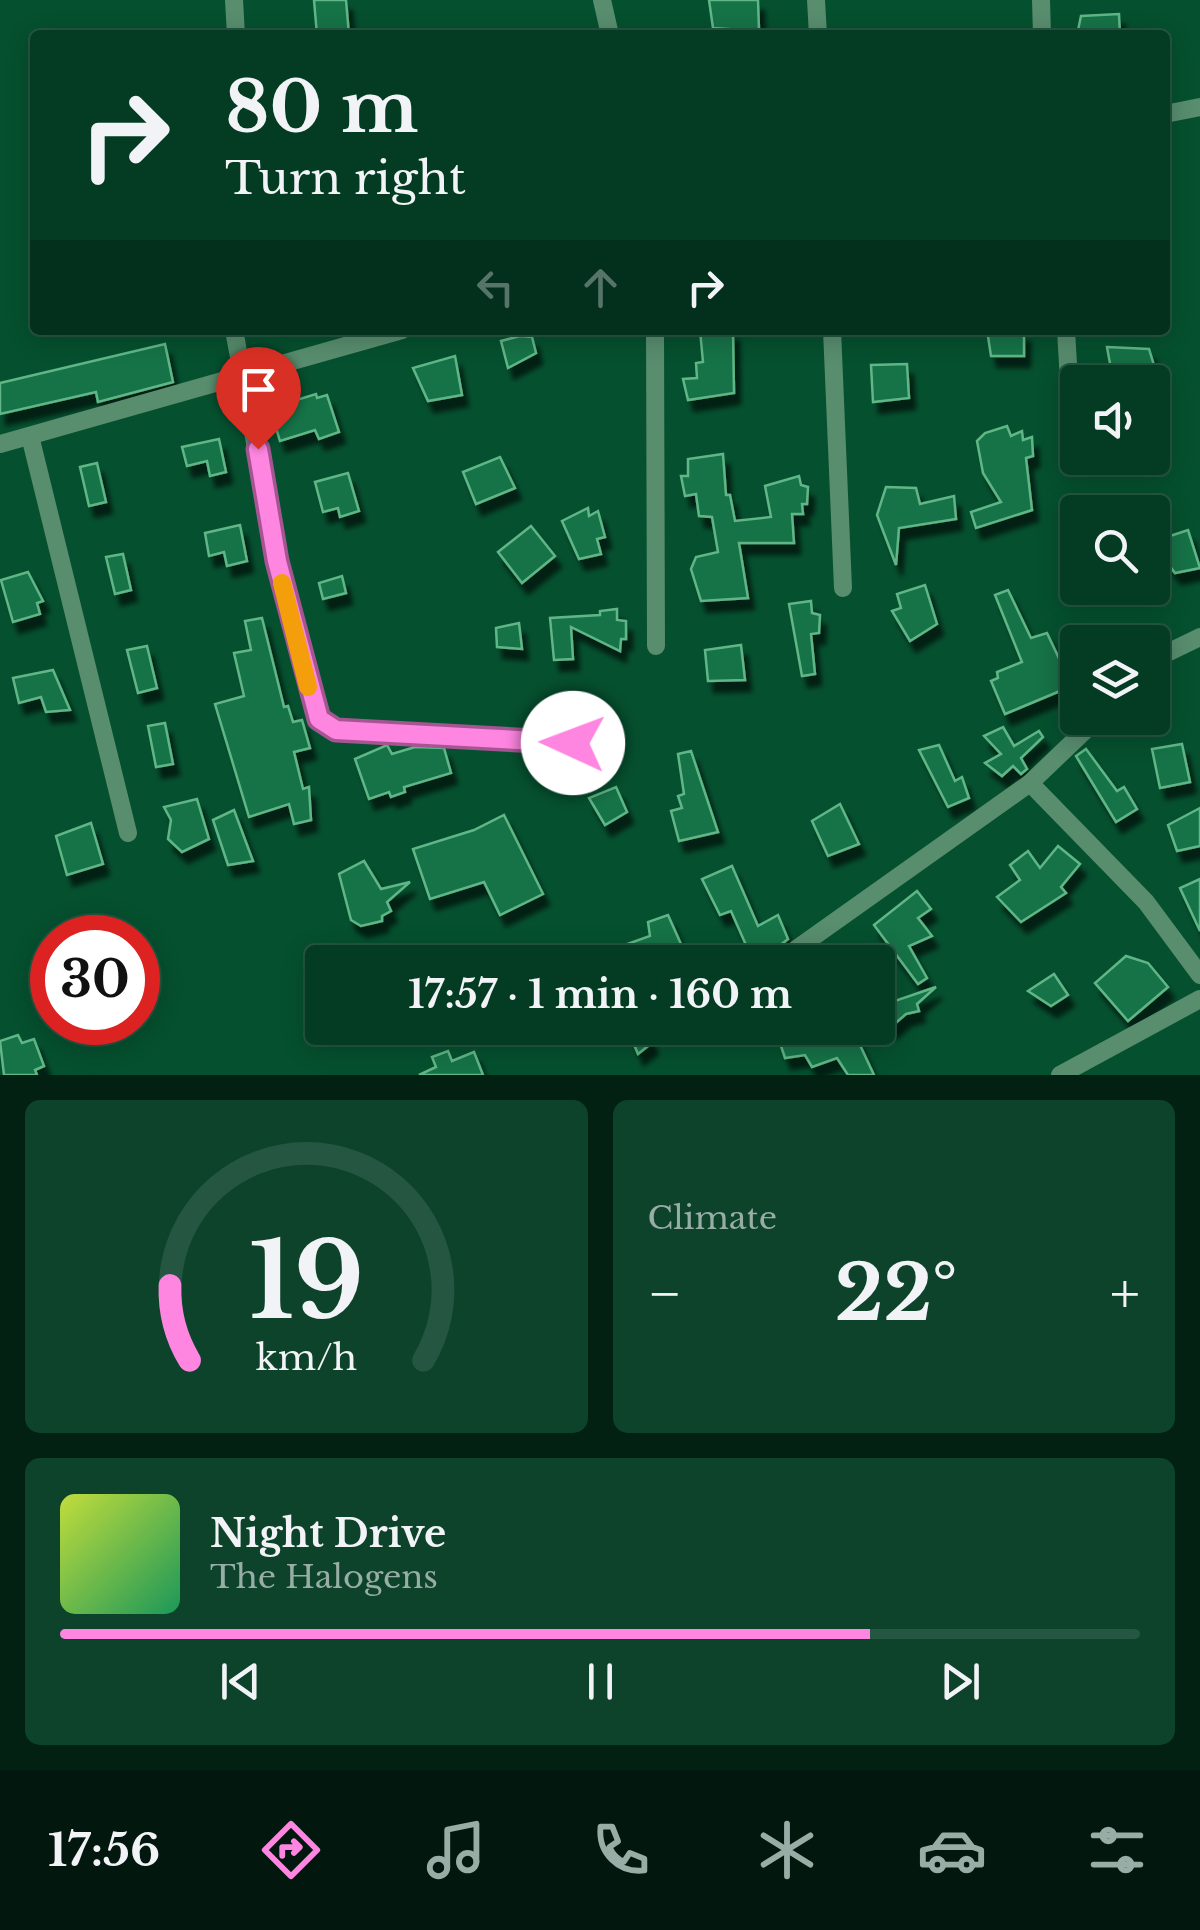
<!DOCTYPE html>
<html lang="en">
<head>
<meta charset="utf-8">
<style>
	body { margin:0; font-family:"Libre Baskerville",serif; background:#0d432b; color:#f1f3f6; height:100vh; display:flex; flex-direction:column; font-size:38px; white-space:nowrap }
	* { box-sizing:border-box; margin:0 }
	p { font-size:32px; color:#97ada6 }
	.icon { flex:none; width:55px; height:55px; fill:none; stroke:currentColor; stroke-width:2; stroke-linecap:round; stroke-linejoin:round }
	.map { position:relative; height:1075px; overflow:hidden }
	.details { display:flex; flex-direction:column; gap:25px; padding:25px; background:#022113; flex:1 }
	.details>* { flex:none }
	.hud { position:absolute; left:30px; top:30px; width:1140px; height:305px; border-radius:10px; box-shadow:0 5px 25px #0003,0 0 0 2px #255641; background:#043c23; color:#f1f3f6; overflow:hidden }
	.tools { position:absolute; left:1060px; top:365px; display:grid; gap:20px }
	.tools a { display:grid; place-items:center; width:110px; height:110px; border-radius:10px; background:#043c23; box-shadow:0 5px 25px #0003,0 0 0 2px #255641; font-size:50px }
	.speed { position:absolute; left:30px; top:915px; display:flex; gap:20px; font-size:50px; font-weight:700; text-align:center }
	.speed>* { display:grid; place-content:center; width:130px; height:130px; border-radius:50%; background:#043c23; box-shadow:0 5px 25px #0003,0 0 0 2px #255641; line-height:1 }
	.speed .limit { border:15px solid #d22; background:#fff; color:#111 }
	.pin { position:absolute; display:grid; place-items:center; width:85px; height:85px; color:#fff; margin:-102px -42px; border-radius:50% 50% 50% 0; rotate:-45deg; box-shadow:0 0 10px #0007 }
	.pin .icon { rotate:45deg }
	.me { position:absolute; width:110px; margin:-55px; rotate:272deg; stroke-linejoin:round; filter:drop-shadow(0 0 8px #0008) }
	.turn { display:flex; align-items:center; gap:35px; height:210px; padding:0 30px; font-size:45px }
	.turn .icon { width:130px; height:130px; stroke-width:2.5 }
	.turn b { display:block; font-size:70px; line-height:85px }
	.lanes { display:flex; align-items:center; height:95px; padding:0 30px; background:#0003; justify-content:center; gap:50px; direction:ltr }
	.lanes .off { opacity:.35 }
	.big { font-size:75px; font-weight:800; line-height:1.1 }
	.details .widget { flex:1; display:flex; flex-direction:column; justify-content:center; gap:15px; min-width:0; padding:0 35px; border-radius:15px; background:#0d432b }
	.details .dial { align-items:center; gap:0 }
	.dial svg { height:260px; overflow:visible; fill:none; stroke:#255641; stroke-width:7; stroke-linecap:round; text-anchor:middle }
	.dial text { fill:#f1f3f6; stroke:none }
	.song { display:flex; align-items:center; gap:30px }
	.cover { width:120px; height:120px; border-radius:15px; background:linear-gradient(135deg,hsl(70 70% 55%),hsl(150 70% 35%)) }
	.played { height:10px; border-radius:5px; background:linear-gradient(90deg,#fe85e0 75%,#255641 75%) }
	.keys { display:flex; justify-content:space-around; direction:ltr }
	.heat { display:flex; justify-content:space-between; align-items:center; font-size:55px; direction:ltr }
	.details .tiles { flex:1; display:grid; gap:25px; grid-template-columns:1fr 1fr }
	.widget:last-child { grid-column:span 2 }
	.trip { position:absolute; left:305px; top:945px; width:590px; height:100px; border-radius:10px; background:#043c23; box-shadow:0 5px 25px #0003,0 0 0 2px #255641; font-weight:800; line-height:100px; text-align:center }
	.menu { display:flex; height:160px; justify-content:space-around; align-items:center; background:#02180e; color:#97ada6 }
	.menu .icon { width:70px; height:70px }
	.menu .current { color:#fe85e0 }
	.menu b { font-size:45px; color:#f1f3f6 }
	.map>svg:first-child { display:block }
</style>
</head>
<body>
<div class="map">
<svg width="1200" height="1075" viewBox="0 0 1200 1075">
	<defs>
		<filter id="shadow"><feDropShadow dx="6" dy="11" stdDeviation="2.5" flood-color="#0009"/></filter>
	</defs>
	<rect width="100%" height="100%" fill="#05502f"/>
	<g fill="#127247" stroke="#61b686" stroke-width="2.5" filter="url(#shadow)">
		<path d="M 314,0 L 346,0 L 349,35 L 317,35 Z"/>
		<path d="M 709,0 L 758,0 L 759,31 L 713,28 Z"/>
		<path d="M 1119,14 L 1120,35 L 1077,35 L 1081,16 Z"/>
		<path d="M 700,330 L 733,330 L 734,393 L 688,400 L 683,379 L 697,378 L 696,363 L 703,362 Z"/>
		<path d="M 987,330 L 1024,331 L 1024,356 L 991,356 Z"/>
		<path d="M 520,336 L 532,337 L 536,353 L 508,368 L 501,341 Z"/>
		<path d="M 165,344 L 173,382 L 98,402 L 96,392 L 0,414 L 0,383 Z"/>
		<path d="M 1107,347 L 1149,349 L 1156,372 L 1130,382 L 1113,380 Z"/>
		<path d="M 455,356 L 462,395 L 428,401 L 413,368 Z"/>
		<path d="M 907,364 L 909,398 L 873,402 L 871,365 Z"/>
		<path d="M 316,394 L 317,398 L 327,395 L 339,432 L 319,439 L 315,430 L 280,441 L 268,402 L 285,396 L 287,403 Z"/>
		<path d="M 1007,426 L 1011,436 L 1022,431 L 1023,440 L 1032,437 L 1033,456 L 1026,458 L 1032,510 L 976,528 L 971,512 L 1001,502 L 983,473 L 977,441 L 985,433 Z"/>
		<path d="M 219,439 L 226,472 L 210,476 L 207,461 L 187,466 L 182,447 Z"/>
		<path d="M 723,454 L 726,495 L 730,495 L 735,521 L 771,517 L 765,486 L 799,476 L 801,485 L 808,487 L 807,504 L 802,504 L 803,514 L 792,514 L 794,543 L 739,543 L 748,598 L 701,601 L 691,569 L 696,557 L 718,552 L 712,517 L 699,516 L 696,494 L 685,496 L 681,476 L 688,476 L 688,459 Z"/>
		<path d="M 500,457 L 515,488 L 476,504 L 463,472 Z"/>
		<path d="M 97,463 L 106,502 L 89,506 L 80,467 Z"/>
		<path d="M 348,473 L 359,511 L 340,517 L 338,508 L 323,512 L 315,482 Z"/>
		<path d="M 886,487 L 916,488 L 920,504 L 954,496 L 956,519 L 899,528 L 896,565 L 877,515 Z"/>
		<path d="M 588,508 L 589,516 L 598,511 L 605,537 L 597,539 L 601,554 L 579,559 L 562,521 Z"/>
		<path d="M 240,525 L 247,561 L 227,566 L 224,552 L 209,556 L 205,533 Z"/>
		<path d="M 531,526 L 555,556 L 522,583 L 498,552 Z"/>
		<path d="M 1188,530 L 1200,568 L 1175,573 L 1152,542 Z"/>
		<path d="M 123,554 L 131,590 L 115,594 L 106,557 Z"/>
		<path d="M 28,572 L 43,601 L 37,603 L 40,614 L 13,622 L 1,580 Z"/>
		<path d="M 342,576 L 346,593 L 323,599 L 319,583 Z"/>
		<path d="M 925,585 L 937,624 L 910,641 L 892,611 L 901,608 L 897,594 Z"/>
		<path d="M 1008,590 L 1031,638 L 1047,633 L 1072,686 L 1005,714 L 991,681 L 998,678 L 997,672 L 1022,662 L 995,595 Z"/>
		<path d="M 811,601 L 812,613 L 820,615 L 819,633 L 811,634 L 815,674 L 802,676 L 789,604 Z"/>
		<path d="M 617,609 L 617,620 L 626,621 L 626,639 L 621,639 L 620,651 L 571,627 L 573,659 L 554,660 L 550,618 L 600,615 L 600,611 Z"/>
		<path d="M 262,618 L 284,707 L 288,706 L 293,722 L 302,720 L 310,748 L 294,752 L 303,789 L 309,787 L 311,820 L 294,824 L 289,804 L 249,817 L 215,704 L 244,696 L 234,653 L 251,650 L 245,621 Z"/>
		<path d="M 519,623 L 522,649 L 497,647 L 496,628 Z"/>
		<path d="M 741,645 L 745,680 L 708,681 L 705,650 Z"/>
		<path d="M 147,646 L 157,688 L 138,693 L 127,650 Z"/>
		<path d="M 53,670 L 70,710 L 46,712 L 41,697 L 19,703 L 13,678 Z"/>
		<path d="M 165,723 L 173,764 L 156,767 L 148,726 Z"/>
		<path d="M 1003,727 L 1014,746 L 1039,731 L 1043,737 L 1021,758 L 1027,769 L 1021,774 L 1013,766 L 1002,776 L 985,763 L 1001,754 L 984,736 Z"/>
		<path d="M 1182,744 L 1190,782 L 1160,788 L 1152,749 Z"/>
		<path d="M 387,745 L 392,754 L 415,747 L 444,748 L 451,773 L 404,787 L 405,792 L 391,797 L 389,792 L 369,799 L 355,759 Z"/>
		<path d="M 939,745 L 955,781 L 962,777 L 969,798 L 948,807 L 919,750 Z"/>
		<path d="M 1086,749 L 1117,791 L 1124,787 L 1137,809 L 1116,822 L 1076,756 Z"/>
		<path d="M 691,751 L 718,832 L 679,841 L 671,811 L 682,808 L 678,796 L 684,794 L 678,754 Z"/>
		<path d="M 616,787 L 627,812 L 605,825 L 589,798 Z"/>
		<path d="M 197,799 L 209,839 L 182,852 L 168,839 L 171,820 L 164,807 Z"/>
		<path d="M 840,804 L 859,844 L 828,856 L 812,821 Z"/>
		<path d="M 1200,808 L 1200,846 L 1177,851 L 1168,825 Z"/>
		<path d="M 234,810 L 253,861 L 228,865 L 213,820 Z"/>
		<path d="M 504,815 L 543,894 L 500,915 L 484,882 L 430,899 L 413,849 L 474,830 Z"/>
		<path d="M 91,823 L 103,864 L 67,875 L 56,836 Z"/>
		<path d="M 1058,846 L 1080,864 L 1061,887 L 1066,893 L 1021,922 L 997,897 L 1020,880 L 1010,865 L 1028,851 L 1040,868 Z"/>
		<path d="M 364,861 L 381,889 L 410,882 L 387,902 L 391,911 L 382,916 L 382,921 L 361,926 L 351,920 L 339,874 Z"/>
		<path d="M 732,866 L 758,926 L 778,915 L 788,939 L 774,950 L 750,954 L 731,911 L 720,915 L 702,879 Z"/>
		<path d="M 1200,879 L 1200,931 L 1180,888 Z"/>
		<path d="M 917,891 L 931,909 L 918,918 L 932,936 L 909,946 L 927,978 L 918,984 L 874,925 Z"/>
		<path d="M 668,915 L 689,962 L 626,962 L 619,947 L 650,936 L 648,922 Z"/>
		<path d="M 1126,956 L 1148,963 L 1168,987 L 1128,1021 L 1095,983 Z"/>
		<path d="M 878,969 L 892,1002 L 936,987 L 917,1004 L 919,1011 L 906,1014 L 891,1027 L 878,1025 Z"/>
		<path d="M 1054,974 L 1068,995 L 1051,1006 L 1028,991 Z"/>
		<path d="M 627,1028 L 645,1028 L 652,1043 L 638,1054 Z"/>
		<path d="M 775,1028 L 852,1028 L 874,1075 L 848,1075 L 837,1058 L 812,1067 L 805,1055 L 785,1058 Z"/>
		<path d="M 18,1035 L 22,1043 L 34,1039 L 44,1066 L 35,1070 L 37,1075 L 4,1075 L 0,1041 Z"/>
		<path d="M 448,1051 L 452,1061 L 474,1052 L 483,1075 L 419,1075 L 436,1067 L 432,1057 Z"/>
	</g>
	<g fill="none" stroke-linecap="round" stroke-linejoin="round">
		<g stroke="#588d6e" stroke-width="18">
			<path d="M 234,0 L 236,35"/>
			<path d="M 602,0 L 610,35"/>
			<path d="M 816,0 L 818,35"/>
			<path d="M 1041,0 L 1042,35"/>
			<path d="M 1165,114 L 1200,107"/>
			<path d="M 234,330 L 277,561 L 319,719 L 336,730 L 573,743"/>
			<path d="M 655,330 L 656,646"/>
			<path d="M 832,330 L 843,588"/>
			<path d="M 1066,330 L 1072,434"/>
			<path d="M 30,436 L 128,833"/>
			<path d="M 0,444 L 402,330"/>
			<path d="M 1152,667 L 1167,653 L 1200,637"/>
			<path d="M 1030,783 L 1146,902 L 1200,975"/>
			<path d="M 778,962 L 1030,783 L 1098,718"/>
			<path d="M 1060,1075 L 1200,999"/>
		</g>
	</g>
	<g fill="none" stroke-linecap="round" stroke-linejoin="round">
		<g stroke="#a55692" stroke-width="25">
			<path id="route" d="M 258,449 L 277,561 L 319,719 L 336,730 L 573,743"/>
		</g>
		<use href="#route" stroke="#fe85e0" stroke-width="18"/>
		<path stroke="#f59e0b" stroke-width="18" d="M 282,583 L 308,687"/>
	</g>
</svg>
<div class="tools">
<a><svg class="icon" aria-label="sound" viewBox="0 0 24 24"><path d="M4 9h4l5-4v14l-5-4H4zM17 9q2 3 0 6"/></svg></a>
<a><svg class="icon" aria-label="search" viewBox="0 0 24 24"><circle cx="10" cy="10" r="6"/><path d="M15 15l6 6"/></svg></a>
<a><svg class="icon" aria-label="layers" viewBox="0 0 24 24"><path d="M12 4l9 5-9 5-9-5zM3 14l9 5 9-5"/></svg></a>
</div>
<div class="speed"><div class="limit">30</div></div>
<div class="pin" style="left:258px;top:449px;background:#d93025"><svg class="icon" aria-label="arrive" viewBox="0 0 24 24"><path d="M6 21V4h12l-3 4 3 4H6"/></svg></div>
<svg class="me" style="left:573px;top:743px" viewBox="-20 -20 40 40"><circle r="19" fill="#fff"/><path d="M0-13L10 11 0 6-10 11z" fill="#fe85e0"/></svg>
<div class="trip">17:57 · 1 min · 160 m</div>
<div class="hud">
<div class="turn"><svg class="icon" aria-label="right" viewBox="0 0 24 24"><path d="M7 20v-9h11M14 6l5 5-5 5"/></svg><div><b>80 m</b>Turn right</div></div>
<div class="lanes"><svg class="icon off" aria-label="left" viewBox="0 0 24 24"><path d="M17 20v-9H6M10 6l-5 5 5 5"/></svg><svg class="icon off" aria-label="ahead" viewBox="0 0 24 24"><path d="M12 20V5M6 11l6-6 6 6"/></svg><svg class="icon" aria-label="right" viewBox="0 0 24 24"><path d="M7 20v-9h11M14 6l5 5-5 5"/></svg></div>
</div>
</div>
<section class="details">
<div class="tiles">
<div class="widget dial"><svg viewBox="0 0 100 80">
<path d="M14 69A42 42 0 1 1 86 69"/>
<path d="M14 69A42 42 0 0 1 8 46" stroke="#fe85e0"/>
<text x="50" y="56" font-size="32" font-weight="700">19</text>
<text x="50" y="72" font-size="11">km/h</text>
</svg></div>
<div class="widget"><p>Climate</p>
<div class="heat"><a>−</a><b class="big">22°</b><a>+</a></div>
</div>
<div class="widget">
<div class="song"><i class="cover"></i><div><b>Night Drive</b><p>The Halogens</p></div></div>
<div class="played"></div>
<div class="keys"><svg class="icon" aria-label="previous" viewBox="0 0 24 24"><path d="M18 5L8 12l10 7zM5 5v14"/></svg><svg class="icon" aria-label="pause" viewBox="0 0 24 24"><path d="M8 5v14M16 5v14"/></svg><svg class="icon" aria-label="next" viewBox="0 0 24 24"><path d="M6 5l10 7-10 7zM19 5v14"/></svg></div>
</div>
</div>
</section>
<nav class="menu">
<b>17:56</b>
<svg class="icon current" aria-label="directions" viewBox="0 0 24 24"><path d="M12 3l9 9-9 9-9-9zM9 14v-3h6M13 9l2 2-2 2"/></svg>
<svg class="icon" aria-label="music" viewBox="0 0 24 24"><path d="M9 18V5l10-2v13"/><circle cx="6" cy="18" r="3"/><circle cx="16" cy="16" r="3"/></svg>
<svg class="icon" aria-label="phone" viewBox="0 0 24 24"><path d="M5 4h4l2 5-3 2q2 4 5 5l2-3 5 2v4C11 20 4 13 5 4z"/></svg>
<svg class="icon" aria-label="climate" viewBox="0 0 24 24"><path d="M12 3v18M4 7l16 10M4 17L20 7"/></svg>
<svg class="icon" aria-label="car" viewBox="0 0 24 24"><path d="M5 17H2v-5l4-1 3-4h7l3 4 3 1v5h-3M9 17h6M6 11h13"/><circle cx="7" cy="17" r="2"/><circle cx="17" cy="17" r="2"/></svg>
<svg class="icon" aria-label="filters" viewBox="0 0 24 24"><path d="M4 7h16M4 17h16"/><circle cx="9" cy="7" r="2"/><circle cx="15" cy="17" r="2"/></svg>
</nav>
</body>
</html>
